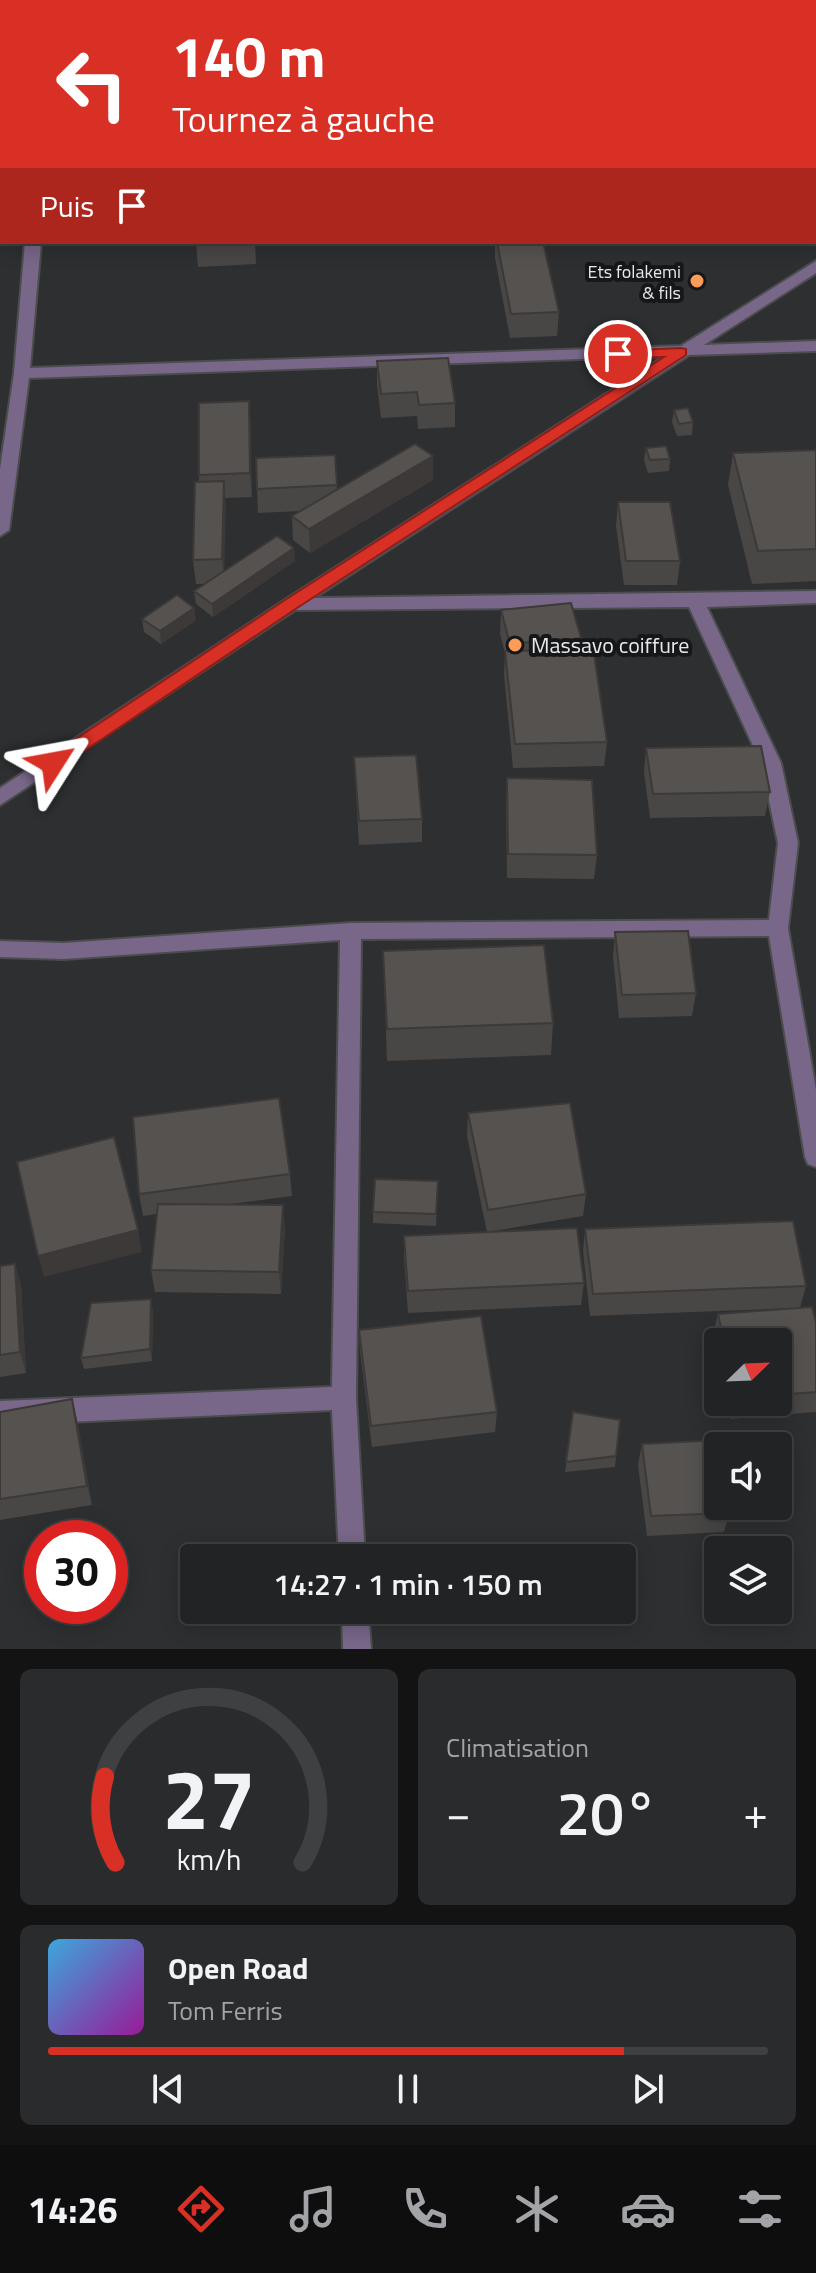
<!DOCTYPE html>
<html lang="fr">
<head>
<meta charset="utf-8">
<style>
	body { margin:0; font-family:"Titillium Web",sans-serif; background:#2a2b2d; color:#f1f3f6; height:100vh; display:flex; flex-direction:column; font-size:30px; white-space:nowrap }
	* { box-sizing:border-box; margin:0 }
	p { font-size:26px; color:#a2a4a7 }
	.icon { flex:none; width:44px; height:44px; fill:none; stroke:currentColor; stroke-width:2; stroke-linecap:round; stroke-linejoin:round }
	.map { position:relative; height:1649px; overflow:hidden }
	.sheet { display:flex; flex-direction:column; gap:20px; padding:20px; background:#131314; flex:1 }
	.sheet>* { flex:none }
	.banner { position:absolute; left:0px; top:0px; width:816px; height:244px; box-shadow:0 4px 20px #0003,0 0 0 2px #3f4042; background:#d93025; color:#fff; overflow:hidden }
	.needle { width:52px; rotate:67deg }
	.tools { position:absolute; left:704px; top:1328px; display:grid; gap:16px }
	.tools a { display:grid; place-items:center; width:88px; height:88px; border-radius:8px; background:#222325; box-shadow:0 4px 20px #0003,0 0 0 2px #3f4042; font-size:40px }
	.speed { position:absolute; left:24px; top:1520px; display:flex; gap:16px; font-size:40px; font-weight:700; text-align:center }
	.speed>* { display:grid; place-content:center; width:104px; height:104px; border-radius:50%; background:#222325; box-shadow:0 4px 20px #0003,0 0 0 2px #3f4042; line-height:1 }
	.speed .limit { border:12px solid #d22; background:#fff; color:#111 }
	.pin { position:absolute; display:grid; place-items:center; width:68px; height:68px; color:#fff; margin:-34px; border:4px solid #fff; border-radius:50%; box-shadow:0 2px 8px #0007 }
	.me { position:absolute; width:88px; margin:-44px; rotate:56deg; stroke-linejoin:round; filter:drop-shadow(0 0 6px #0008) }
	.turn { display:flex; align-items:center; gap:28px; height:168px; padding:0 40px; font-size:36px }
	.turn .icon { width:104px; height:104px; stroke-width:2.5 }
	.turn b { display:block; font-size:56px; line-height:68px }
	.then { display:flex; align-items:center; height:76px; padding:0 40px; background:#0003; gap:16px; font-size:30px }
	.big { font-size:60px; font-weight:600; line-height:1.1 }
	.sheet .tile { flex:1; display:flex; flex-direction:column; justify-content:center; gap:12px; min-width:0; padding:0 28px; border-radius:12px; background:#2a2b2d }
	.sheet .dial { align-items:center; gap:0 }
	.dial svg { height:208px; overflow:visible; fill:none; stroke:#3f4042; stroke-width:7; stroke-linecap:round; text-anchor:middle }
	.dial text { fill:#f1f3f6; stroke:none }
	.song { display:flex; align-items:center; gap:24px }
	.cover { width:96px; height:96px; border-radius:12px; background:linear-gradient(135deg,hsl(200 70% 55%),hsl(300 70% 35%)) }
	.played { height:8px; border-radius:4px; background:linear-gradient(90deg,#d93025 80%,#3f4042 80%) }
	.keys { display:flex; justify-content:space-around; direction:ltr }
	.heat { display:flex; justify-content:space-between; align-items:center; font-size:44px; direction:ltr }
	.sheet .tiles { flex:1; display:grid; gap:20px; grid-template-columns:1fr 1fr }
	.tile:last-child { grid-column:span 2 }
	.trip { position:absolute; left:180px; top:1544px; width:456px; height:80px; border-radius:8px; background:#222325; box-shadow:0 4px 20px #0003,0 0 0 2px #3f4042; font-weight:600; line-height:80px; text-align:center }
	.tab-bar { display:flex; height:128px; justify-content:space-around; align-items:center; background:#0e0e0f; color:#a2a4a7 }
	.tab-bar .icon { width:56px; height:56px }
	.tab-bar .selected { color:#d93025 }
	.tab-bar b { font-size:36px; color:#f1f3f6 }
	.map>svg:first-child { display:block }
</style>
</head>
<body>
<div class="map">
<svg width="816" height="1649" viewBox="0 0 816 1649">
	<rect width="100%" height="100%" fill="#2d2f31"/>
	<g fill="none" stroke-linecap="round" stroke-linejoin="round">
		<g stroke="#4b4c4e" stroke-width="4">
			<g id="minor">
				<path d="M 327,0 L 398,0 L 325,2 Z"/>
				<rect x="0" y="24" width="2" height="8"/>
				<path d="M 25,242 L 41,242 L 30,368 L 681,346 L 816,261 L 816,273 L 704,345 L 816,341 L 816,351 L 689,355 L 314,598 L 816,591 L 816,603 L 707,607 L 781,763 L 798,843 L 788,928 L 816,1090 L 816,1167 L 808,1164 L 805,1157 L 769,936 L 361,939 L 356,1398 L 365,1558 L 339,1558 L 332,1410 L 0,1425 L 0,1401 L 332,1387 L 340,940 L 64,959 L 0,957 L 0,941 L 64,943 L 351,923 L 769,920 L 778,843 L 761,763 L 689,607 L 295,610 L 0,805 L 0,788 L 285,600 L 665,356 L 29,378 L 9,530 L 0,536 L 0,469 L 14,373 Z"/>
				<path d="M 342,1610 L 368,1610 L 371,1649 L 343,1649 Z"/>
			</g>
		</g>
		<use href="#minor" fill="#786788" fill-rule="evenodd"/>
	</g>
	<g fill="#494745">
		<rect x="0" y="139" width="2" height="55"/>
		<path d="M 196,242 L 255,242 L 256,264 L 198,267 Z"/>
		<path d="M 495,242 L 543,242 L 559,312 L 557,336 L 510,338 L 495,258 Z"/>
		<path d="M 377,361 L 455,403 L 455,427 L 418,429 L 417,416 L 381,418 L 377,385 Z"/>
		<path d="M 249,401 L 252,497 L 225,498 L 224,571 L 294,548 L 295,561 L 213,617 L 196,604 L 194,591 L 206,584 L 196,584 L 193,560 L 199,482 L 199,475 Z"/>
		<path d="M 674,410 L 693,422 L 692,435 L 677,436 L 672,422 Z"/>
		<path d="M 646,448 L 670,459 L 669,471 L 648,473 L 644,460 Z"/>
		<path d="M 816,450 L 816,581 L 752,584 L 728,485 L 733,453 Z"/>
		<path d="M 335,455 L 337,490 L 433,480 L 310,553 L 293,540 L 292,516 L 301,511 L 258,513 L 257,489 Z"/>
		<path d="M 618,502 L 680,561 L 677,585 L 624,585 L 616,526 Z"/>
		<path d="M 501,610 L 580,640 L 607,742 L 604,766 L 513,768 L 504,675 L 505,653 L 500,634 Z"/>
		<path d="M 142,619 L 196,620 L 161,644 L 144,632 Z"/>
		<path d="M 646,748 L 770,792 L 765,816 L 650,818 L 644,772 Z"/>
		<path d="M 354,757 L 422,819 L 422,842 L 359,845 Z"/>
		<path d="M 507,778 L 597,855 L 594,879 L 507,878 L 506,802 Z"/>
		<path d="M 615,932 L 696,993 L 692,1016 L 619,1018 L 613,956 Z"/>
		<path d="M 383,951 L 553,1023 L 551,1055 L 387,1061 Z"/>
		<path d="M 468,1113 L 586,1194 L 583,1216 L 487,1232 L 467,1136 Z"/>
		<path d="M 290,1174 L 292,1196 L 230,1204 L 285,1227 L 281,1294 L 155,1292 L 151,1270 L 157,1214 L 143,1216 L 139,1194 Z"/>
		<path d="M 438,1181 L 436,1226 L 373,1223 L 373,1212 Z"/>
		<path d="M 585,1229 L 806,1286 L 800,1308 L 816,1323 L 816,1412 L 730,1419 L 727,1402 L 778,1402 L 778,1342 L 718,1342 L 718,1359 L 713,1335 L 718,1314 L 795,1308 L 590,1316 L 583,1251 Z"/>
		<path d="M 404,1236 L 584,1283 L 581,1305 L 408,1313 L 404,1258 Z"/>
		<path d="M 15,1264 L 21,1286 L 26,1373 L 0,1377 L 0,1266 Z"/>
		<path d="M 153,1310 L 152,1361 L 84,1369 L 81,1358 Z"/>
		<path d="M 359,1330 L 497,1412 L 495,1432 L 372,1447 L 360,1351 Z"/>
		<path d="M 72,1399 L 77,1420 L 92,1505 L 0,1520 L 0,1412 Z"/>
		<path d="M 573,1412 L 616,1456 L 615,1467 L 565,1472 Z"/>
		<path d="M 642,1444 L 729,1513 L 724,1532 L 647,1536 L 638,1465 Z"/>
	</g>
	<g fill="#3c3938">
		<path d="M 249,401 L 251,425 L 252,497 L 250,473 Z"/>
		<path d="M 433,456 L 433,480 L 310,553 L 309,529 Z"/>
		<path d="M 224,481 L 226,505 L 224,583 L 222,559 Z"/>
		<path d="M 294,548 L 295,561 L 213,617 L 212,604 Z"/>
		<path d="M 194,608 L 196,620 L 161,644 L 160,631 Z"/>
		<path d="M 283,1205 L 285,1227 L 281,1294 L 279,1272 Z"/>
		<path d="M 138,1230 L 142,1252 L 44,1277 L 38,1256 Z"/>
		<path d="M 15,1264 L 21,1286 L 26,1373 L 20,1352 Z"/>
		<path d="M 151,1299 L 153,1310 L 152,1361 L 150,1349 Z"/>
		<path d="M 72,1399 L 77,1420 L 92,1505 L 87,1486 Z"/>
	</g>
	<g fill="#555250" stroke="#3c3938" stroke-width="2">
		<path d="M 634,0 L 711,0 L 712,2 L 634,2 Z"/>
		<rect x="0" y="139" width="2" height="32"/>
		<path d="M 196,242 L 228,242 L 196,244 Z"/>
		<path d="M 497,242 L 543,242 L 559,312 L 511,314 Z"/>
		<path d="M 448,358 L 455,403 L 419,405 L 417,392 L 381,394 L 377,361 Z"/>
		<path d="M 249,401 L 250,473 L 199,475 L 199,403 Z"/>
		<path d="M 688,408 L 693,422 L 679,424 L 674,410 Z"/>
		<path d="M 415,444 L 433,456 L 309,529 L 292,516 Z"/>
		<path d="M 666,446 L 670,459 L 650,460 L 646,448 Z"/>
		<path d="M 816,450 L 816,549 L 758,551 L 733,453 Z"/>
		<path d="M 335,455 L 337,485 L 257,489 L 256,458 Z"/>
		<path d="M 224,481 L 222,559 L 193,560 L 195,482 Z"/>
		<path d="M 618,502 L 670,502 L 680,561 L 626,561 Z"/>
		<path d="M 277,536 L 294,548 L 212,604 L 194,591 Z"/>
		<path d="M 177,595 L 194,608 L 160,631 L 142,619 Z"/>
		<path d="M 571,603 L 581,638 L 567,640 L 592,640 L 607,742 L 515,744 L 505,651 L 561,650 L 560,639 L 510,644 L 501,610 Z"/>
		<path d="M 761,746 L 770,792 L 653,794 L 646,748 Z"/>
		<path d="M 416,755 L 422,819 L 359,821 L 354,757 Z"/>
		<path d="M 507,778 L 592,780 L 597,855 L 508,854 Z"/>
		<path d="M 688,931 L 696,993 L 622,995 L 615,932 Z"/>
		<path d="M 544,945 L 553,1023 L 387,1029 L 383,951 Z"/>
		<path d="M 279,1098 L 290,1174 L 139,1194 L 133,1117 Z"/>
		<path d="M 570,1103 L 586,1194 L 488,1210 L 468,1113 Z"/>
		<path d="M 114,1137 L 138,1230 L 38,1256 L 17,1162 Z"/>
		<path d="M 375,1179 L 438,1181 L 436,1214 L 373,1212 Z"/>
		<path d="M 158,1204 L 283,1205 L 279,1272 L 151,1270 Z"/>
		<path d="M 793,1221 L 806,1286 L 593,1294 L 585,1229 Z"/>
		<path d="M 577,1228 L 584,1283 L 408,1291 L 404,1236 Z"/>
		<path d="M 15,1264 L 20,1352 L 0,1355 L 0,1266 Z"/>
		<path d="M 151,1299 L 150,1349 L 81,1358 L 91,1303 Z"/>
		<path d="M 812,1307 L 816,1323 L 816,1392 L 778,1395 L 778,1342 L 724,1342 L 718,1314 Z"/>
		<path d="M 481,1316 L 497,1412 L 371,1426 L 359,1330 Z"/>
		<path d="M 72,1399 L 87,1486 L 0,1499 L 0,1412 Z"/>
		<path d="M 573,1412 L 620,1420 L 616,1456 L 566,1462 Z"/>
		<path d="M 718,1440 L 718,1506 L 728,1506 L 729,1513 L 651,1516 L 642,1444 Z"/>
	</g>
	<path fill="#d93025" stroke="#8d1f18" stroke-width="2" d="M 681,348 L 686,349 L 686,355 L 297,608 L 59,768 L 47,768 L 44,763 L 47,758 L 285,600 L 664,357 L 618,359 L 611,354 L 613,351 Z"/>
	<g fill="#fd9c56" stroke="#161718" stroke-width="3">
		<circle cx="697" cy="281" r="8"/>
		<circle cx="515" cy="645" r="8"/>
	</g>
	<g text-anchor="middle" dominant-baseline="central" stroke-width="8" stroke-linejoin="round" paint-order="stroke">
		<g font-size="18" fill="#e6e7e9" stroke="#161718" text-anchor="end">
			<text x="681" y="271">Ets folakemi<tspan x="681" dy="21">&amp; fils</tspan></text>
		</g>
		<g font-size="22" fill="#e6e7e9" stroke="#161718" text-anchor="start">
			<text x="531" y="645">Massavo coiffure</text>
		</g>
	</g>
</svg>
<div class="tools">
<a><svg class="needle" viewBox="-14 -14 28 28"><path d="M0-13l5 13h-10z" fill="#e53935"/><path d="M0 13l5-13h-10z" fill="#a2a4a7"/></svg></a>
<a><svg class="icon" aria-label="sound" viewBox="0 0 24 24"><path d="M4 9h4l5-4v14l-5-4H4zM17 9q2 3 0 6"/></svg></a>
<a><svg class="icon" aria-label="layers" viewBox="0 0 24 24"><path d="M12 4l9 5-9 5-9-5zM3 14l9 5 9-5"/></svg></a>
</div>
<div class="speed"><div class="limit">30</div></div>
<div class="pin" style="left:618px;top:354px;background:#d93025"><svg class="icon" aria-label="arrive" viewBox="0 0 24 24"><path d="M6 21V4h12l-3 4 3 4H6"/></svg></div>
<svg class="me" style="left:53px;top:763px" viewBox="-20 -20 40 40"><path d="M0-17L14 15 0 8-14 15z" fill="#d93025" stroke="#fff" stroke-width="4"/></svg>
<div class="trip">14:27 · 1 min · 150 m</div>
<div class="banner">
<div class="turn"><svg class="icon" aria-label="left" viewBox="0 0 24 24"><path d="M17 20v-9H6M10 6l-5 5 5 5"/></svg><div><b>140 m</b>Tournez à gauche</div></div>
<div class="then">Puis<svg class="icon" aria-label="arrive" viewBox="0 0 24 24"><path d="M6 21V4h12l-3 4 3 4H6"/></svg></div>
</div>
</div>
<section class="sheet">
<div class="tiles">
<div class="tile dial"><svg viewBox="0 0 100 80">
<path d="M14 69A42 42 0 1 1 86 69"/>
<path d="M14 69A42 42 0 0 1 10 36" stroke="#d93025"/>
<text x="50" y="56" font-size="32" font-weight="700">27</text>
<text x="50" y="72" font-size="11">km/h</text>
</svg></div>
<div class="tile"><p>Climatisation</p>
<div class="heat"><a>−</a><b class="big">20°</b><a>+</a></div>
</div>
<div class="tile">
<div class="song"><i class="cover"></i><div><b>Open Road</b><p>Tom Ferris</p></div></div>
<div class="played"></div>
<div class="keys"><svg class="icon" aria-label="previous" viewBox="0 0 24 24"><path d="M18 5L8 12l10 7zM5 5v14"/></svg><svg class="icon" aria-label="pause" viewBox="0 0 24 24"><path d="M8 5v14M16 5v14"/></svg><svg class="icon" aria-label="next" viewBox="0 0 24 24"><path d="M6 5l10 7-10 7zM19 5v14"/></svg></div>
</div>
</div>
</section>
<nav class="tab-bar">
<b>14:26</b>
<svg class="icon selected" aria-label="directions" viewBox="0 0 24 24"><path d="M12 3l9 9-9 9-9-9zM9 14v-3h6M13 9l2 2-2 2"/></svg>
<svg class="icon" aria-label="music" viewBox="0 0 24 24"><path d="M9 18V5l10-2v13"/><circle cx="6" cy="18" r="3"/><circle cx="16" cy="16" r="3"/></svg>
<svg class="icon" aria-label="phone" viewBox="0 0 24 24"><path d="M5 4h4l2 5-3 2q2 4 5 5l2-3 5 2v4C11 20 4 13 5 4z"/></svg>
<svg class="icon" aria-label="climate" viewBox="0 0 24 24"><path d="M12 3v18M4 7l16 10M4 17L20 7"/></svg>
<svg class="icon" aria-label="car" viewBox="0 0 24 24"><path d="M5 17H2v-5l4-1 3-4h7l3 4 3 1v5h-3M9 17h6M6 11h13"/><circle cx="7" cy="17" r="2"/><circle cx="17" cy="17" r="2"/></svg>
<svg class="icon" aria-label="filters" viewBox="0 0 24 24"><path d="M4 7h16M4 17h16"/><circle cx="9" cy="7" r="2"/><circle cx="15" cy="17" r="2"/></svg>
</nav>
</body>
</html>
